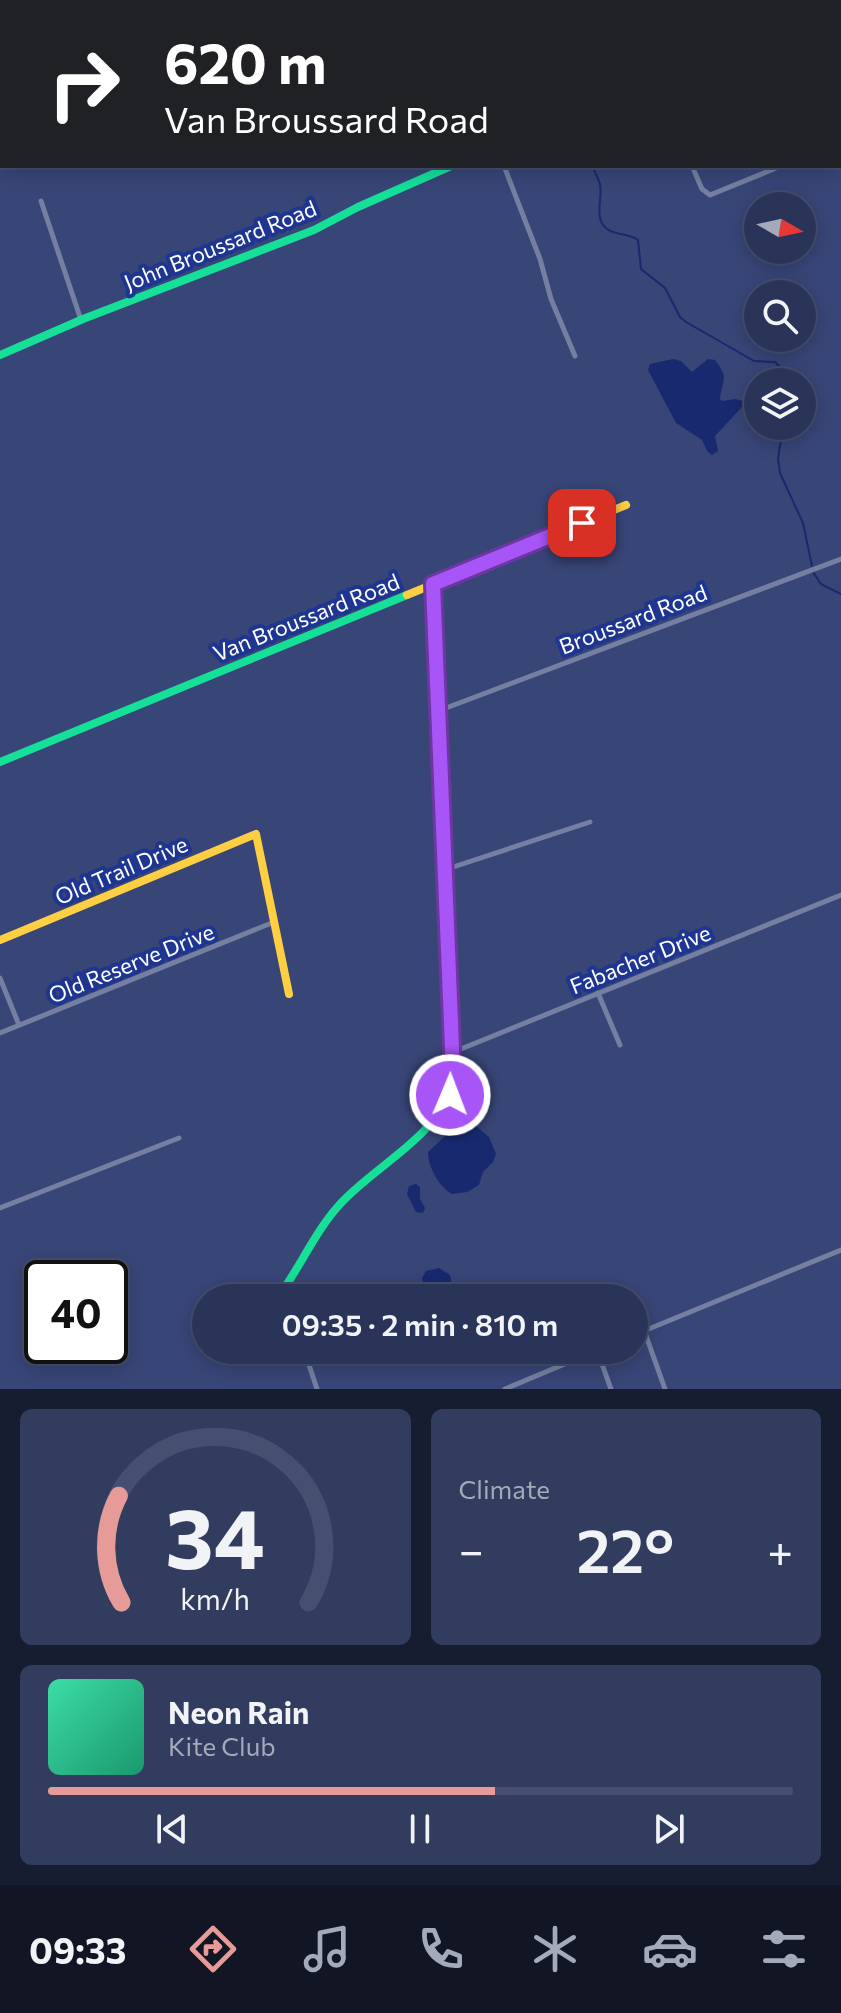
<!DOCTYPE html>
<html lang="en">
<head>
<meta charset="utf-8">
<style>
	body { margin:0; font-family:Commissioner,sans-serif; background:#323c5f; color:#f1f3f6; height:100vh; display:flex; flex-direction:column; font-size:30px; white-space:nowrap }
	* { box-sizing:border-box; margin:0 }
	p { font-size:26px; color:#a5aaba }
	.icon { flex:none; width:44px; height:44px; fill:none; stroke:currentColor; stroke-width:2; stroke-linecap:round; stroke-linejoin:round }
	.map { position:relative; height:1389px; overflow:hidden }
	.drawer { display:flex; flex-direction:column; gap:20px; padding:20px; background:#171d31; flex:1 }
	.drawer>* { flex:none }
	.top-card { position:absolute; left:0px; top:0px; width:842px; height:168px; box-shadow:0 4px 20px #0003,0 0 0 2px #464f6f; background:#202124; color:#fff; overflow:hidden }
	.needle { width:52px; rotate:99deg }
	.controls { position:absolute; left:744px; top:192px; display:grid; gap:16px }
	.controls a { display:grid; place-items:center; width:72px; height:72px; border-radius:50%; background:#2a3459; box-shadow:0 4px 20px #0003,0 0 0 2px #464f6f; font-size:40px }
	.speed { position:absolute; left:24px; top:1260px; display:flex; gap:16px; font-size:40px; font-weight:700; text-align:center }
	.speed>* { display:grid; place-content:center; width:104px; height:104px; border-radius:50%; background:#2a3459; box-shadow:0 4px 20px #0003,0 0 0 2px #464f6f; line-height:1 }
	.speed .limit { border:4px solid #111; border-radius:12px; background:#fff; color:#111 }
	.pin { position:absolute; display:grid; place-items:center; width:68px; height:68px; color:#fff; margin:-34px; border-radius:16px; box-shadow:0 4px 12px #0006 }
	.me { position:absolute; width:88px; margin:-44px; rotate:1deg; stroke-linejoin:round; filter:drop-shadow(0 0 6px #0008) }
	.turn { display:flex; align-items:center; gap:28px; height:168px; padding:0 32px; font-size:36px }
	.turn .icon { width:104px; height:104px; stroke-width:2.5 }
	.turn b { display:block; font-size:56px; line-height:68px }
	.big { font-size:60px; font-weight:600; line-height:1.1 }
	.drawer .widget { flex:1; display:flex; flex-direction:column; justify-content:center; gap:12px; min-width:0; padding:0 28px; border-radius:12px; background:#323c5f }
	.drawer .dial { align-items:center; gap:0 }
	.dial svg { height:208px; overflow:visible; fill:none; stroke:#464f6f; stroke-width:7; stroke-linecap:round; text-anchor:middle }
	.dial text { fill:#f1f3f6; stroke:none }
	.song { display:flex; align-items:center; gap:24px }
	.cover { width:96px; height:96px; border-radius:12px; background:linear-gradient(135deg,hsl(160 70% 55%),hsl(160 70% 35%)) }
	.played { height:8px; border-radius:4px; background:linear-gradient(90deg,#e69b98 60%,#464f6f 60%) }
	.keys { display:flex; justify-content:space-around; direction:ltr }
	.heat { display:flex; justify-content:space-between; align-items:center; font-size:44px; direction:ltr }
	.drawer .tiles { flex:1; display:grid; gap:20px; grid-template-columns:1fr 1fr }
	.widget:last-child { grid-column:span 2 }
	.trip { position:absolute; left:192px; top:1284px; width:456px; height:80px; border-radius:40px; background:#2a3459; box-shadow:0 4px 20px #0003,0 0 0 2px #464f6f; font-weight:600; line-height:80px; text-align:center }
	.dock { display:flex; height:128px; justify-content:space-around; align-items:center; background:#111524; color:#a5aaba }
	.dock .icon { width:56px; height:56px }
	.dock .current { color:#e69b98 }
	.dock b { font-size:36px; color:#f1f3f6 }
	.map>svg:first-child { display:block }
</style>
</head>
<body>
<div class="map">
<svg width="841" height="1389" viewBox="0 0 841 1389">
	<rect width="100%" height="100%" fill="#384577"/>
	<g fill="#182970">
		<path d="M 673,359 L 681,361 L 692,372 L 708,359 L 715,360 C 730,380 722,378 720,399 L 722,401 L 735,399 L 743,401 L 743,406 L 715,436 L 718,451 L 712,455 L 707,451 L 702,440 L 676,423 L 648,370 L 650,364 Z"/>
		<path d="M 470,1121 L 489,1137 L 496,1154 L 493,1162 L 483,1172 L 479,1185 L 467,1192 L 452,1194 C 439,1187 428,1167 428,1152 L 457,1125 Z"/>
		<path d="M 416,1184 L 420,1187 L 420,1199 L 425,1208 L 423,1213 L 416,1212 L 407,1194 L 409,1186 Z"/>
		<path d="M 439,1268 L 450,1275 L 455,1298 L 389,1298 L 390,1288 L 407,1285 L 413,1290 L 420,1291 L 424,1286 L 422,1278 L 426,1271 Z"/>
	</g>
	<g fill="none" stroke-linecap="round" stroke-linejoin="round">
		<g stroke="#182970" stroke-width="2">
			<path d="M 126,0 L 127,2"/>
			<path d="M 508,0 L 509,2"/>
			<path d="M 592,166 C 595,172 598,178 600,184 C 603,199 593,218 607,229 C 617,236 629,233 638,240 L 641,269 L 665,288 L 680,317 L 686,322 L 754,361 L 775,362 L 784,371 L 788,382"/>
			<path d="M 783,426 L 778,459 L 780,473 L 803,523 L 812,566"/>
			<path d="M 813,572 L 821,584 L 841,594"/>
		</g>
		<g stroke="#757fa2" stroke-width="5">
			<path d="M 225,0 L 226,2"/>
			<path d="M 301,2 L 301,0"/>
			<path d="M 370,2 L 372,0"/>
			<path d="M 630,2 L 630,0"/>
			<path d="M 840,142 L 841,141"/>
			<path d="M 504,166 L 540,259 L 551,299 L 575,356"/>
			<path d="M 692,166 L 702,189 L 710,195 L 781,166"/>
			<path d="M 41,201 L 81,320"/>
			<path d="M 438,711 L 841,559"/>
			<path d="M 444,870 L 590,822"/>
			<path d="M 0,978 L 19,1025"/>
			<path d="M 598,993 L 620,1045"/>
			<path d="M 0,1033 L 274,922"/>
			<path d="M 451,1053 L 841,895"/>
			<path d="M 0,1208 L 179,1138"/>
			<path d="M 644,1330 L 665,1389"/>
			<path d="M 634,1335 L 841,1250"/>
			<path d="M 304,1350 L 317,1389"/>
			<path d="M 597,1350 L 611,1389"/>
			<path d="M 505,1389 L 598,1350"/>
		</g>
		<g stroke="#16e098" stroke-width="8">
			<path d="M 0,355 L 83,319 L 314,230 L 358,207 L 451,166"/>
			<path d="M 0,762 L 407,595"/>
			<path d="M 286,1298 L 287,1284 C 305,1257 319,1226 342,1202 C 379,1163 432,1140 452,1088 L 448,977"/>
		</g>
		<g stroke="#ffcf43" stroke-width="8">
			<path d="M 407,595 L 626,505"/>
			<path d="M 0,940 L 256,834 L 289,994"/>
		</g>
		<path stroke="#f24e42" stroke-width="8" d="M 433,584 L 448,977"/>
	</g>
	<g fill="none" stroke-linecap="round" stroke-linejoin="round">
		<g stroke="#6d37a1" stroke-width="20">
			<path id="route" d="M 450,1095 L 453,1072 L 433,584 L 582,523"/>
		</g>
		<use href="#route" stroke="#a855f7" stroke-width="14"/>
	</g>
	<g text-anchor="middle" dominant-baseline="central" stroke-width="8" stroke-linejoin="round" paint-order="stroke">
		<g font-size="22" fill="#fff" stroke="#1e3691">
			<text transform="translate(220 245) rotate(-22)">John Broussard Road</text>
			<text transform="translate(306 617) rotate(-22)">Van Broussard Road</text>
			<text transform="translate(633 619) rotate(-21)">Broussard Road</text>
			<text transform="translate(121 870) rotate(-23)">Old Trail Drive</text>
			<text transform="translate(640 959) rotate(-22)">Fabacher Drive</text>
			<text transform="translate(131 963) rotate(-22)">Old Reserve Drive</text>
		</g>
	</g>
</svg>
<div class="controls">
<a><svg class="needle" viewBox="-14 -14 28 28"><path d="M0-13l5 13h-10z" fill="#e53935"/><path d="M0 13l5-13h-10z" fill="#a5aaba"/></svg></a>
<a><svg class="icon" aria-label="search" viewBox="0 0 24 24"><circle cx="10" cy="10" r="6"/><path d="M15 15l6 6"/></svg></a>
<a><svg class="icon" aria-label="layers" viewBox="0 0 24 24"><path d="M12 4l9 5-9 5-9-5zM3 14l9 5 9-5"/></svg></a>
</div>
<div class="speed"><div class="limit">40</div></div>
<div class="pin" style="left:582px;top:523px;background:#d93025"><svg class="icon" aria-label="arrive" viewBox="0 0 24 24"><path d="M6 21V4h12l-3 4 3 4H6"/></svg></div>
<svg class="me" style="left:450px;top:1095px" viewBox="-20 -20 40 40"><circle r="17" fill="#a855f7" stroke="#fff" stroke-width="3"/><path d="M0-11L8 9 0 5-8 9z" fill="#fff"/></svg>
<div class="trip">09:35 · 2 min · 810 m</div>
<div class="top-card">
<div class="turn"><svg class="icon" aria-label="right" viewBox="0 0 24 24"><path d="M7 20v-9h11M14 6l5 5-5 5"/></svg><div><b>620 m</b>Van Broussard Road</div></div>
</div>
</div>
<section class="drawer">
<div class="tiles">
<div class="widget dial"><svg viewBox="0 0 100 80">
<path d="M14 69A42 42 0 1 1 86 69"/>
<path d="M14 69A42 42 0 0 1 13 28" stroke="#e69b98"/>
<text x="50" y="56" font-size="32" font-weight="700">34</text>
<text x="50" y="72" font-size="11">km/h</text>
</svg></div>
<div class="widget"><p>Climate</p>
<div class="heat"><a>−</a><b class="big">22°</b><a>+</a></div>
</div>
<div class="widget">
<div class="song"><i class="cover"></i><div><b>Neon Rain</b><p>Kite Club</p></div></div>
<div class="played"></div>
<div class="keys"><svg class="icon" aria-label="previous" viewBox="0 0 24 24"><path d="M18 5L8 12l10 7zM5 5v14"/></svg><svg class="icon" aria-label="pause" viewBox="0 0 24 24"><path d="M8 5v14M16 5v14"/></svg><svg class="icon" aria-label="next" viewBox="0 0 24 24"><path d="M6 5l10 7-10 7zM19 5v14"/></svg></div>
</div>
</div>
</section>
<nav class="dock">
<b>09:33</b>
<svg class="icon current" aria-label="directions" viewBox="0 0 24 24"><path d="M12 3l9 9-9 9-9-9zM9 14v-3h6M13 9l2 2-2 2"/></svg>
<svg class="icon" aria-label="music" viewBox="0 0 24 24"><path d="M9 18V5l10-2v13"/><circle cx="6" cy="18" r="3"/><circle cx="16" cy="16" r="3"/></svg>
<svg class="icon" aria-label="phone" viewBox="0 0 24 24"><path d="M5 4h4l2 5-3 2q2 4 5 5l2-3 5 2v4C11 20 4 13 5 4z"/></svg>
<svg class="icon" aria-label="climate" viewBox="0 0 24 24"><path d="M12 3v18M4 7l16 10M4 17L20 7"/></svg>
<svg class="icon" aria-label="car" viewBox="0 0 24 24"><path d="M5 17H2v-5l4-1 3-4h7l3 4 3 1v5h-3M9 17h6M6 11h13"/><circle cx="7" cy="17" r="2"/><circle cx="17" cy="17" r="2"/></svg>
<svg class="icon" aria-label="filters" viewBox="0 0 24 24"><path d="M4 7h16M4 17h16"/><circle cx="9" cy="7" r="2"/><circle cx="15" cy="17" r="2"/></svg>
</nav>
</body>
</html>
